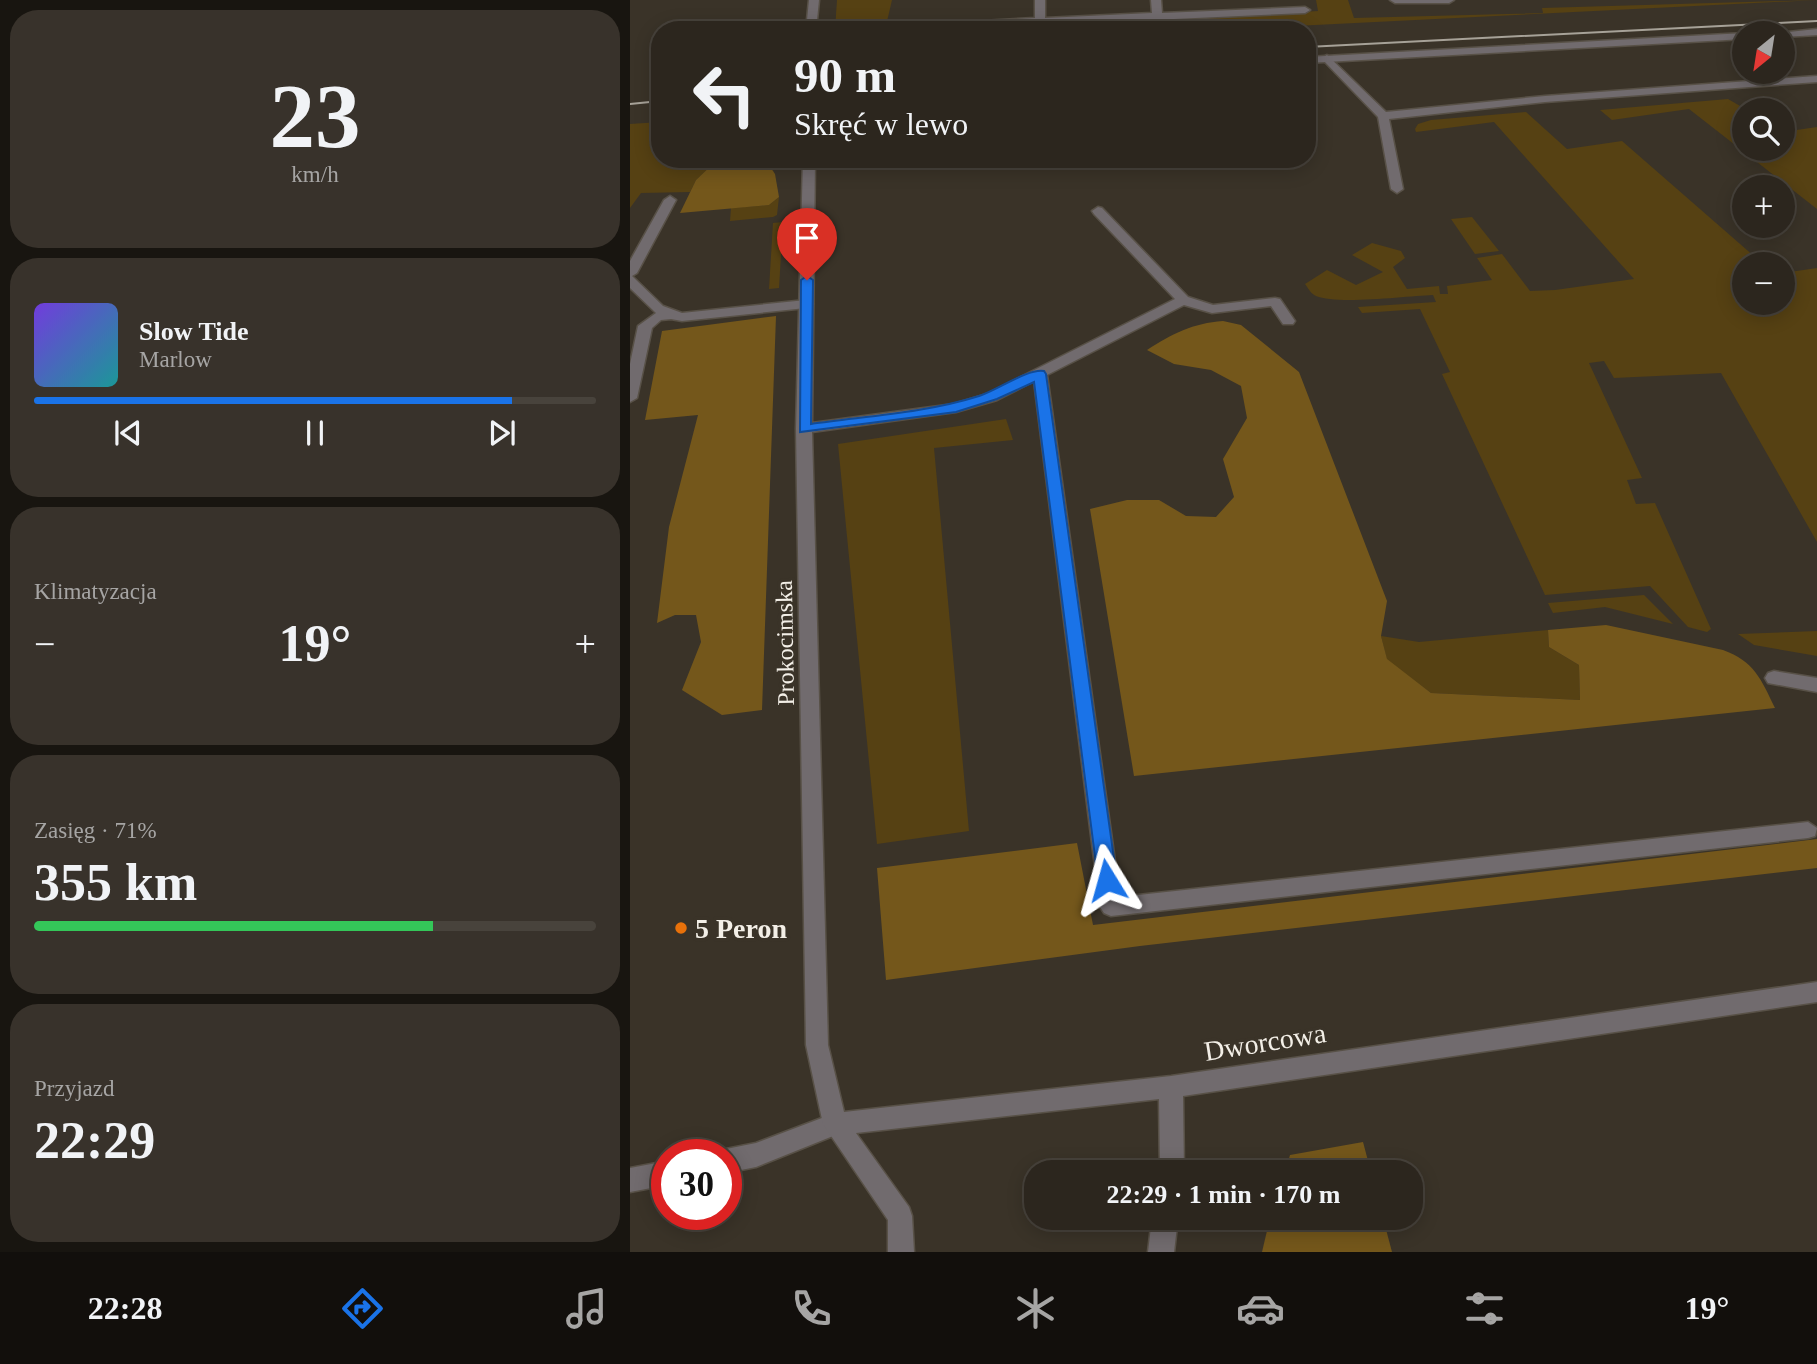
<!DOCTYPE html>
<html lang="pl">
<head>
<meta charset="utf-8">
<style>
	body { margin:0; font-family:Georgia,serif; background:#38322b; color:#f1f3f6; height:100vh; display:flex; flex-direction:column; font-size:26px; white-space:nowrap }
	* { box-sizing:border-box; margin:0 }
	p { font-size:23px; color:#a6a5a4 }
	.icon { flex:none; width:38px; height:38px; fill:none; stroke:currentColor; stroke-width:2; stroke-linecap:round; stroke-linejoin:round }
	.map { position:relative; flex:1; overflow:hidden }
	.details { display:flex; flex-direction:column; gap:10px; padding:10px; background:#181510; width:630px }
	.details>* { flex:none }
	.banner { position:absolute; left:21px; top:21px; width:665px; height:147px; border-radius:28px; box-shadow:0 4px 18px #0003,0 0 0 2px #48433c; background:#2c261e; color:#f1f3f6; overflow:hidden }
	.needle { width:46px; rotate:210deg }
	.tools { position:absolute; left:1102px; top:21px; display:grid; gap:14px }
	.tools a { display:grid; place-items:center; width:63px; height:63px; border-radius:50%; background:#2c261e; box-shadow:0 4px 18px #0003,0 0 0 2px #48433c; font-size:35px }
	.speed { position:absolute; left:21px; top:1139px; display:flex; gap:14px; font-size:35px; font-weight:700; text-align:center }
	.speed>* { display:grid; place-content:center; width:91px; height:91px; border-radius:50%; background:#2c261e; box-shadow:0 4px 18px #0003,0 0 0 2px #48433c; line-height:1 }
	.speed .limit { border:10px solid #d22; background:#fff; color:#111 }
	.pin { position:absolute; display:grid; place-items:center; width:60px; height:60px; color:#fff; margin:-72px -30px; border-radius:50% 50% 50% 0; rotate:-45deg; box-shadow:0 0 7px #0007 }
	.pin .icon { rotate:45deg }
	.me { position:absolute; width:77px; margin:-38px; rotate:352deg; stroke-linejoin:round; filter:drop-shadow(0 0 5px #0008) }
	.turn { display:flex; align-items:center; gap:24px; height:147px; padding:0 28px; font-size:32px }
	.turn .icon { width:91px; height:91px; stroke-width:2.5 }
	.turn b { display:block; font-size:49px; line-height:60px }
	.big { font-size:52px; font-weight:800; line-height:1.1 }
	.details .tile { flex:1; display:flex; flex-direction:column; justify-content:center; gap:10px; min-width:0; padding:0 24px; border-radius:28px; background:#38322b }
	.details .dial { align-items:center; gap:0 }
	.dial b { font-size:91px; line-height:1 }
	.song { display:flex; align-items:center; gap:21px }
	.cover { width:84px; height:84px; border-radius:10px; background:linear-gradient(135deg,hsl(260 70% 55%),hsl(180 70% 35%)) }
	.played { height:7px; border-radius:4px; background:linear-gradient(90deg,#1a73e8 85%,#48433c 85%) }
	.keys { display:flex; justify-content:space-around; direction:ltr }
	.heat { display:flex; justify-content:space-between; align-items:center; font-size:38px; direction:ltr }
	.charge { height:10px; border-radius:5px; background:linear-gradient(90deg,#34c759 71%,#48433c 0) }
	.trip { position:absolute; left:394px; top:1160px; width:399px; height:70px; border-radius:28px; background:#2c261e; box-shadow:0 4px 18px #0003,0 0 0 2px #48433c; font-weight:800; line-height:70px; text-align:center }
	.tab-bar { display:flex; height:112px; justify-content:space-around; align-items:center; background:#120f0c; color:#a6a5a4 }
	.tab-bar .icon { width:49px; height:49px }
	.tab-bar .current { color:#1a73e8 }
	.tab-bar b { font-size:32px; color:#f1f3f6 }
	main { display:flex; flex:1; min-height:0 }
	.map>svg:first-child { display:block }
</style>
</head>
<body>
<main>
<section class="details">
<div class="tile dial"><b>23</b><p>km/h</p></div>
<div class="tile">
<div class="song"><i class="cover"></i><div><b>Slow Tide</b><p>Marlow</p></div></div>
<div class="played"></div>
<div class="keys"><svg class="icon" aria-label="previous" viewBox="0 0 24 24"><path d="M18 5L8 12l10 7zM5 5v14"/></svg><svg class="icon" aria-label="pause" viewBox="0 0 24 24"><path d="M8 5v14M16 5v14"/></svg><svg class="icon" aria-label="next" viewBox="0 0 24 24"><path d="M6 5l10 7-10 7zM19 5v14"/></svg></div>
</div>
<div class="tile"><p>Klimatyzacja</p>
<div class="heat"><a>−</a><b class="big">19°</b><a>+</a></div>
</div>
<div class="tile"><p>Zasięg · 71%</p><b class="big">355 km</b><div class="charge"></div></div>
<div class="tile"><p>Przyjazd</p><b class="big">22:29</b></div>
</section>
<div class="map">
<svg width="1187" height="1252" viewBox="0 0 1187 1252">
	<rect width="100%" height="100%" fill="#3a3328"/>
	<g fill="#564113">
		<path d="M 207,0 L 262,0 L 255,30 L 205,30 Z"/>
		<path d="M 686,0 L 718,0 L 724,18 L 913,13 L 912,8 L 1187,0 L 585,30 L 390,30 L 688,11 Z"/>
		<path d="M 1098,99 L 1117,110 L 1115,110 L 1115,149 L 1153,149 L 1153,132 L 1187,127 L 1187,209 L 1059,109 L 982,120 L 970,110 Z"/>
		<path d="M 896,112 L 937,149 L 992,141 L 1133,264 L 1115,264 L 1115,303 L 1153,303 L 1153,273 L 1187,268 L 1187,542 L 1091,373 L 984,378 L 974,361 L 959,363 L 1012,478 L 997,480 L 1006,504 L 1025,503 L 1081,629 L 1077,632 L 1058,627 L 1020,586 L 915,595 L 812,374 L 820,372 L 790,309 L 732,313 L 728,307 L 806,302 L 803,295 C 777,296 707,305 686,296 C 681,294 678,288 675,284 L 697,270 L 726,285 L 753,272 L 722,255 L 742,243 L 771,251 L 775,258 L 763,267 L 777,289 L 809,286 L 810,294 L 818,294 L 817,286 L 862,280 L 847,258 L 872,254 L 900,291 L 925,290 L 1004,279 L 864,122 L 786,132 L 785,129 L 788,124 L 801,120 Z"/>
		<path d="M 30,122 L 30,159 L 88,159 L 66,180 L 60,192 L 11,193 L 0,208 L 0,124 Z"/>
		<path d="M 149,197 L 147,215 L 143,217 L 100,221 L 101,208 L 139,205 Z"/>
		<path d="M 842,217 L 869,251 L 845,254 L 821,219 Z"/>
		<path d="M 153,222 L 149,288 L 139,289 L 143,223 Z"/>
		<path d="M 376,419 L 383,440 L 304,448 L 339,831 L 247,844 L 208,444 Z"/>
		<path d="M 1014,595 L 1043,624 L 975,607 L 923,613 L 918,603 Z"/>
		<path d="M 918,630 L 919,647 L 949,665 L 950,700 L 801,693 L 757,660 L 751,636 L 789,642 Z"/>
		<path d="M 1187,631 L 1187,656 L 1124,645 L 1108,634 Z"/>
	</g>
	<g fill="#74571b">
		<path d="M 88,159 L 135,159 L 145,174 L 149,197 L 139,205 L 50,213 L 66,180 Z"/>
		<path d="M 146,316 L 132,710 L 92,715 L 52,690 L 71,642 L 66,615 L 45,615 L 27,623 L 39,527 L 68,415 L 15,420 L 32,331 Z"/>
		<path d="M 593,321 L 611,325 L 669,372 L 757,601 L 751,636 L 757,659 L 801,693 L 950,700 L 949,665 L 919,647 L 918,630 L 976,625 L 1093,650 C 1124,661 1131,679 1145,708 L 504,776 L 460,509 L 497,500 L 529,500 L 556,516 L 586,517 L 604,497 L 593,459 L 617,418 L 611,386 L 581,370 L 544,364 L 517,350 C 542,334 563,323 593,321 Z"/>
		<path d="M 1187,839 L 1187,868 L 510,946 L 256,980 L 247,868 L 447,843 L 463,925 Z"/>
		<path d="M 733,1142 L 741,1172 L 655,1172 L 660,1155 Z"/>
		<path d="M 640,1218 L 753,1218 L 762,1252 L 632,1252 Z"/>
	</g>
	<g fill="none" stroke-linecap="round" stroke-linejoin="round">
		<g stroke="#585147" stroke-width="3">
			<g id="lane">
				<path d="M 405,0 L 415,0 L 415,18 L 522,13 L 521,0 L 531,0 L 532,13 L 675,7 L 680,10 L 675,13 L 304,30 L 276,28 L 281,25 L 405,18 Z"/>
				<path d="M 760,0 L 824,0 L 819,3 L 765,3 Z"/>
				<path d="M 697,55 L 756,112 L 915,96 L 1187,76 L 1187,82 L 915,102 L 759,119 L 773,189 L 767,193 L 761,189 L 748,117 L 693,60 L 692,58 Z"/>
				<path d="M 40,196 L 46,200 L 7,273 L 2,276 L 33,306 L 52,313 L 176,300 L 183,304 L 176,308 L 52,321 L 41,319 L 31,320 L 22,328 L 7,398 L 0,402 L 0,364 L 8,326 L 26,313 L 0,288 L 0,261 L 34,200 Z"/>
				<path d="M 205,1113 L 213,1116 L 217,1124 L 213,1132 L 126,1167 L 96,1173 L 96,1155 L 86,1155 L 96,1149 L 126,1143 Z"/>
				<path d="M 37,1161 L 37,1185 L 0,1192 L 0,1168 Z"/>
			</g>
		</g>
		<g stroke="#585147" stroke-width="3">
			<g id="street">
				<path d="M 179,0 L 189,0 L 186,30 L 176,30 Z"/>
				<path d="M 1187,29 L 1187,35 L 1153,37 L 1153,33 L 1149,33 Z"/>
				<path d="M 1115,33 L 1115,39 L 677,63 L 677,57 Z"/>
				<path d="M 173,159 L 185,159 L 182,423 L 324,404 L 357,394 L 545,299 L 464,214 L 462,211 L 468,207 L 472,208 L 558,297 L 583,305 L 645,298 L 650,299 L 665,321 L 663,324 L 653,324 L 641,306 L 582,313 L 554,305 L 417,375 L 490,897 L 1178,822 L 1187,828 L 1185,836 L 1178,838 L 481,916 L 474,913 L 470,907 L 404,381 L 367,400 L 326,412 L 182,432 L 198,1045 L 214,1112 L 541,1076 L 1187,982 L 1187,1002 L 553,1096 L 554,1172 L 530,1172 L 529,1099 L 226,1133 L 279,1207 L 282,1216 L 284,1252 L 258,1252 L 258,1220 L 193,1124 L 176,1045 L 166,429 Z"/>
				<path d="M 1144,671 L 1187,678 L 1187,692 L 1138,683 L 1135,678 L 1138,673 Z"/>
				<path d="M 522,1218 L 548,1218 L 544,1252 L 518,1252 Z"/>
			</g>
		</g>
		<use href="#lane" fill="#716b6e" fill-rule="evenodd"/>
		<use href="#street" fill="#716b6e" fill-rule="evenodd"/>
		<g stroke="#a7a298" stroke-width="2">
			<path d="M 677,47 L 1187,21"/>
			<path d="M 0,104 L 30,101"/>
		</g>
	</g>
	<path fill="#1a73e8" stroke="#114b97" stroke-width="2" d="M 177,276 L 183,280 L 181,424 C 237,416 295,413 349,396 C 366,391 398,368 414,371 L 416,374 L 487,880 L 484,885 L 477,887 L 471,885 L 468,880 L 404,382 L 367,399 L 326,412 L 170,432 L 171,280 Z"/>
	<circle fill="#e8710a" stroke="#3a3328" stroke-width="2.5" cx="51" cy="928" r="7"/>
	<g text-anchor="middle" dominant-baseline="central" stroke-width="7" stroke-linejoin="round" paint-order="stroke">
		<g font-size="24" fill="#f3efe7" stroke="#3a3328">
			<text transform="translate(155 643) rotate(-91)">Prokocimska</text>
		</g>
		<g font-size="28" font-weight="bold" fill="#f3efe7" stroke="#3a3328" text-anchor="start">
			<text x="65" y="928">5 Peron</text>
		</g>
		<g font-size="28" fill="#f3efe7" stroke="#3a3328">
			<text transform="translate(635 1042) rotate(-9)">Dworcowa</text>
		</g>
	</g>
</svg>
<div class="tools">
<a><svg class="needle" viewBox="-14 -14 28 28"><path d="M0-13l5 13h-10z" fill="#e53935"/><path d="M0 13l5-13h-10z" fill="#a6a5a4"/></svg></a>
<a><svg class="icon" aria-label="search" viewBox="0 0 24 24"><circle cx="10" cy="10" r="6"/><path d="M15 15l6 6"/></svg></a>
<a>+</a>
<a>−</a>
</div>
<div class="speed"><div class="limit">30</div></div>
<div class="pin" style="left:177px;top:280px;background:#d93025"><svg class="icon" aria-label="arrive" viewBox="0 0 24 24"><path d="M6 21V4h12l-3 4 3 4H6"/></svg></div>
<svg class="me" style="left:477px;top:880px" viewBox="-20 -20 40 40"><path d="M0-17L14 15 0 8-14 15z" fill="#1a73e8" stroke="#fff" stroke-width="4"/></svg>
<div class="trip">22:29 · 1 min · 170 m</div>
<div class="banner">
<div class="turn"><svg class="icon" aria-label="left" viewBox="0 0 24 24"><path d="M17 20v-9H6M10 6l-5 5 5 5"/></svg><div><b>90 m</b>Skręć w lewo</div></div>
</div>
</div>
</main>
<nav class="tab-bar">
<b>22:28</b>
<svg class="icon current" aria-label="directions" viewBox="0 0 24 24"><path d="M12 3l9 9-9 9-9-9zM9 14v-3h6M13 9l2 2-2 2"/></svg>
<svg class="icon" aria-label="music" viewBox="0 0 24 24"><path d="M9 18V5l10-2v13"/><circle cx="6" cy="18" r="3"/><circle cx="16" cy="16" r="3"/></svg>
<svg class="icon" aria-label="phone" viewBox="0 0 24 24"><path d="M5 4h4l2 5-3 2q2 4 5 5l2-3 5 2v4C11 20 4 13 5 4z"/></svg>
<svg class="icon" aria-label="climate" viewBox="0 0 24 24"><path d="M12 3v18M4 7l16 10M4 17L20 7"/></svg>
<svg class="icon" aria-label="car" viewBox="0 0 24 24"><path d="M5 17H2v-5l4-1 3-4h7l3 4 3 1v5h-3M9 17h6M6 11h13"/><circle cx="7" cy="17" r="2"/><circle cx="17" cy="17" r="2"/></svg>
<svg class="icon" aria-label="filters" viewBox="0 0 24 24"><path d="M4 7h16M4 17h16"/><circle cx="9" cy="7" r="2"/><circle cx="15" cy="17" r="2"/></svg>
<b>19°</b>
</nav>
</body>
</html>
